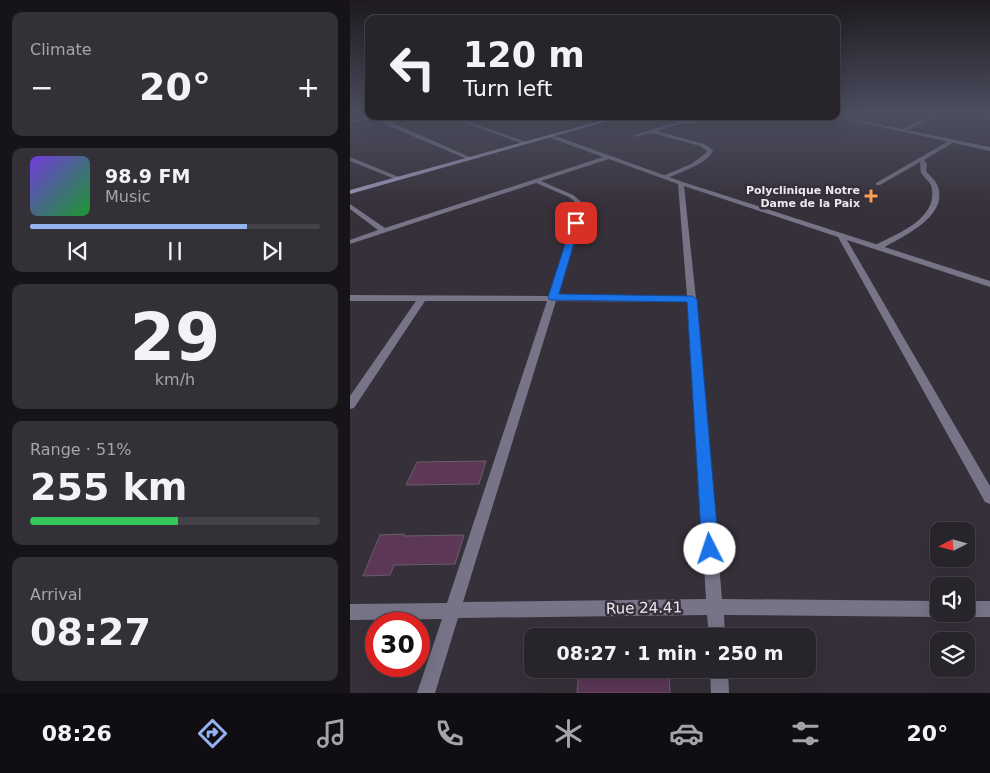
<!DOCTYPE html>
<html lang="en">
<head>
<meta charset="utf-8">
<style>
	body { margin:0; font-family:"DejaVu Sans",sans-serif; background:#343038; color:#f1f3f6; height:100vh; display:flex; flex-direction:column; font-size:19px; white-space:nowrap }
	* { box-sizing:border-box; margin:0 }
	p { font-size:16px; color:#a5a4a9 }
	.icon { flex:none; width:28px; height:28px; fill:none; stroke:currentColor; stroke-width:2; stroke-linecap:round; stroke-linejoin:round }
	.map { position:relative; flex:1; overflow:hidden }
	.side { display:flex; flex-direction:column; gap:12px; padding:12px; background:#161418; width:350px }
	.side>* { flex:none }
	.banner { position:absolute; left:15px; top:15px; width:475px; height:105px; border-radius:10px; box-shadow:0 5px 20px #0002,0 0 0 1px #444148; background:#28242c; color:#f1f3f6; overflow:hidden }
	.needle { width:32px; rotate:264deg }
	.tools { position:absolute; left:580px; top:522px; display:grid; gap:10px }
	.tools a { display:grid; place-items:center; width:45px; height:45px; border-radius:10px; background:#28242c; box-shadow:0 5px 20px #0002,0 0 0 1px #444148; font-size:25px }
	.speed { position:absolute; left:15px; top:612px; display:flex; gap:10px; font-size:25px; font-weight:700; text-align:center }
	.speed>* { display:grid; place-content:center; width:65px; height:65px; border-radius:50%; background:#28242c; box-shadow:0 5px 20px #0002,0 0 0 1px #444148; line-height:1 }
	.speed .limit { border:8px solid #d22; background:#fff; color:#111 }
	.pin { position:absolute; display:grid; place-items:center; width:42px; height:42px; color:#fff; margin:-21px; border-radius:10px; box-shadow:0 2px 8px #0006 }
	.me { position:absolute; width:55px; margin:-28px; rotate:356deg; stroke-linejoin:round; filter:drop-shadow(0 0 4px #0008) }
	.turn { display:flex; align-items:center; gap:18px; height:105px; padding:0 15px; font-size:22px }
	.turn .icon { width:65px; height:65px; stroke-width:2.5 }
	.turn b { display:block; font-size:35px; line-height:42px }
	.big { font-size:38px; font-weight:700; line-height:1.1 }
	.side .widget { flex:1; display:flex; flex-direction:column; justify-content:center; gap:8px; min-width:0; padding:0 18px; border-radius:10px; background:#343038 }
	.side .dial { align-items:center; gap:0 }
	.dial b { font-size:65px; line-height:1 }
	.song { display:flex; align-items:center; gap:15px }
	.cover { width:60px; height:60px; border-radius:8px; background:linear-gradient(135deg,hsl(260 70% 55%),hsl(130 70% 35%)) }
	.played { height:5px; border-radius:2px; background:linear-gradient(90deg,#95b2f1 75%,#444148 75%) }
	.keys { display:flex; justify-content:space-around; direction:ltr }
	.heat { display:flex; justify-content:space-between; align-items:center; font-size:28px; direction:ltr }
	.charge { height:8px; border-radius:4px; background:linear-gradient(90deg,#34c759 51%,#444148 0) }
	.trip { position:absolute; left:174px; top:628px; width:292px; height:50px; border-radius:10px; background:#28242c; box-shadow:0 5px 20px #0002,0 0 0 1px #444148; font-weight:700; line-height:50px; text-align:center }
	.menu { display:flex; height:80px; justify-content:space-around; align-items:center; background:#100e12; color:#a5a4a9 }
	.menu .icon { width:35px; height:35px }
	.menu .current { color:#95b2f1 }
	.menu b { font-size:22px; color:#f1f3f6 }
	main { display:flex; flex:1; min-height:0 }
	.map>svg:first-child { display:block }
</style>
</head>
<body>
<main>
<section class="side">
<div class="widget"><p>Climate</p>
<div class="heat"><a>−</a><b class="big">20°</b><a>+</a></div>
</div>
<div class="widget">
<div class="song"><i class="cover"></i><div><b>98.9 FM</b><p>Music</p></div></div>
<div class="played"></div>
<div class="keys"><svg class="icon" aria-label="previous" viewBox="0 0 24 24"><path d="M18 5L8 12l10 7zM5 5v14"/></svg><svg class="icon" aria-label="pause" viewBox="0 0 24 24"><path d="M8 5v14M16 5v14"/></svg><svg class="icon" aria-label="next" viewBox="0 0 24 24"><path d="M6 5l10 7-10 7zM19 5v14"/></svg></div>
</div>
<div class="widget dial"><b>29</b><p>km/h</p></div>
<div class="widget"><p>Range · 51%</p><b class="big">255 km</b><div class="charge"></div></div>
<div class="widget"><p>Arrival</p><b class="big">08:27</b></div>
</section>
<div class="map">
<svg width="640" height="693" viewBox="0 0 640 693">
	<rect width="100%" height="100%" fill="#36303a"/>
	<g fill="#5c3756" stroke="#6b5f68">
		<path d="M 136,461 L 129,484 L 56,485 L 67,462 Z"/>
		<path d="M 54,534 L 54,536 L 114,535 L 105,564 L 44,565 L 40,575 L 13,576 L 30,535 Z"/>
		<path d="M 229,669 L 319,669 L 320,693 L 227,693 Z"/>
	</g>
	<g fill="none" stroke-linecap="round" stroke-linejoin="round">
		<g fill="#777488" fill-rule="evenodd">
			<path d="M 307,116 L 315,116 L 337,121 L 322,116 L 330,116 L 346,121 L 346,123 L 331,124 L 307,131 L 354,144 L 363,150 C 359,163 329,173 317,178 L 313,178 L 313,176 L 341,164 L 356,153 L 357,151 L 350,146 L 302,133 L 284,137 L 284,135 L 326,122 Z"/>
			<path d="M 602,139 L 604,142 L 574,160 L 577,164 L 576,171 C 580,176 586,180 588,187 C 598,217 552,237 531,249 L 525,249 L 525,245 C 547,234 587,219 582,189 C 581,182 575,179 571,173 C 570,170 571,166 570,162 L 530,185 L 526,185 L 526,183 Z"/>
		</g>
		<g fill="#777488" fill-rule="evenodd">
			<path d="M 590,112 L 596,112 L 557,130 L 640,147 L 640,151 L 482,116 L 486,115 L 552,129 Z"/>
			<path d="M 601,112 L 611,112 L 640,118 L 640,120 Z"/>
			<path d="M 17,115 L 27,116 L 122,158 L 117,159 L 22,119 L 0,123 L 0,121 L 18,117 Z"/>
			<path d="M 95,116 L 102,116 L 179,143 L 174,144 Z"/>
			<path d="M 200,134 L 333,182 L 640,281 L 640,287 L 497,240 L 640,486 L 640,504 L 635,502 L 488,237 L 334,186 L 346,299 L 372,599 L 589,601 L 589,614 L 595,615 L 589,617 L 374,615 L 375,636 L 359,636 L 357,615 L 108,618 L 85,693 L 67,693 L 92,619 L 0,620 L 0,604 L 97,603 L 197,301 L 75,301 L 4,408 L 0,409 L 0,396 L 66,301 L 0,301 L 0,295 L 199,296 L 229,205 L 219,197 L 186,183 L 0,244 L 0,240 L 28,230 L 0,209 L 0,204 L 35,228 L 253,157 L 198,137 ZM 259,159 L 328,184 L 337,296 L 207,296 L 235,205 L 223,195 L 191,181 ZM 206,301 L 338,302 L 356,599 L 113,602 Z"/>
			<path d="M 0,157 L 49,177 L 50,178 L 45,179 L 0,161 Z"/>
			<path d="M 616,601 L 640,601 L 640,617 L 616,617 L 610,615 L 616,614 Z"/>
			<path d="M 360,669 L 378,669 L 379,693 L 361,693 Z"/>
		</g>
		<path fill="#9d98b9" fill-rule="evenodd" d="M 268,116 L 276,116 L 0,194 L 0,190 Z"/>
	</g>
	<linearGradient id="sky" x2="0" y2="1"><stop stop-color="#1e1a20"/><stop offset="0.54" stop-color="#4c4e60"/><stop offset="1" stop-color="#4c4e60" stop-opacity="0"/></linearGradient>
	<rect width="640" height="209" fill="url(#sky)"/>
	<path fill="#1a73e8" stroke="#114b97" d="M 226,221 L 230,223 L 209,294 L 342,296 L 347,299 L 369,549 L 366,554 L 360,557 L 354,554 L 352,549 L 337,302 L 200,300 L 198,297 L 222,223 Z"/>
	<path fill="#fd9c56" stroke="#36303a" stroke-width="2" d="M518.5 188.5h5v5h5v5h-5v5h-5v-5h-5v-5h5z"/>
	<g text-anchor="middle" dominant-baseline="central" stroke-width="5" stroke-linejoin="round" paint-order="stroke">
		<g font-size="11" font-weight="bold" fill="#ece7ee" stroke="#36303a" text-anchor="end">
			<text x="510" y="190">Polyclinique Notre<tspan x="510" dy="13">Dame de la Paix</tspan></text>
		</g>
		<g font-size="15" fill="#ece7ee" stroke="#36303a">
			<text transform="translate(294 608) rotate(-1)">Rue 24.41</text>
		</g>
	</g>
</svg>
<div class="tools">
<a><svg class="needle" viewBox="-14 -14 28 28"><path d="M0-13l5 13h-10z" fill="#e53935"/><path d="M0 13l5-13h-10z" fill="#a5a4a9"/></svg></a>
<a><svg class="icon" aria-label="sound" viewBox="0 0 24 24"><path d="M4 9h4l5-4v14l-5-4H4zM17 9q2 3 0 6"/></svg></a>
<a><svg class="icon" aria-label="layers" viewBox="0 0 24 24"><path d="M12 4l9 5-9 5-9-5zM3 14l9 5 9-5"/></svg></a>
</div>
<div class="speed"><div class="limit">30</div></div>
<div class="pin" style="left:226px;top:223px;background:#d93025"><svg class="icon" aria-label="arrive" viewBox="0 0 24 24"><path d="M6 21V4h12l-3 4 3 4H6"/></svg></div>
<svg class="me" style="left:360px;top:549px" viewBox="-20 -20 40 40"><circle r="19" fill="#fff"/><path d="M0-13L10 11 0 6-10 11z" fill="#1a73e8"/></svg>
<div class="trip">08:27 · 1 min · 250 m</div>
<div class="banner">
<div class="turn"><svg class="icon" aria-label="left" viewBox="0 0 24 24"><path d="M17 20v-9H6M10 6l-5 5 5 5"/></svg><div><b>120 m</b>Turn left</div></div>
</div>
</div>
</main>
<nav class="menu">
<b>08:26</b>
<svg class="icon current" aria-label="directions" viewBox="0 0 24 24"><path d="M12 3l9 9-9 9-9-9zM9 14v-3h6M13 9l2 2-2 2"/></svg>
<svg class="icon" aria-label="music" viewBox="0 0 24 24"><path d="M9 18V5l10-2v13"/><circle cx="6" cy="18" r="3"/><circle cx="16" cy="16" r="3"/></svg>
<svg class="icon" aria-label="phone" viewBox="0 0 24 24"><path d="M5 4h4l2 5-3 2q2 4 5 5l2-3 5 2v4C11 20 4 13 5 4z"/></svg>
<svg class="icon" aria-label="climate" viewBox="0 0 24 24"><path d="M12 3v18M4 7l16 10M4 17L20 7"/></svg>
<svg class="icon" aria-label="car" viewBox="0 0 24 24"><path d="M5 17H2v-5l4-1 3-4h7l3 4 3 1v5h-3M9 17h6M6 11h13"/><circle cx="7" cy="17" r="2"/><circle cx="17" cy="17" r="2"/></svg>
<svg class="icon" aria-label="filters" viewBox="0 0 24 24"><path d="M4 7h16M4 17h16"/><circle cx="9" cy="7" r="2"/><circle cx="15" cy="17" r="2"/></svg>
<b>20°</b>
</nav>
</body>
</html>
